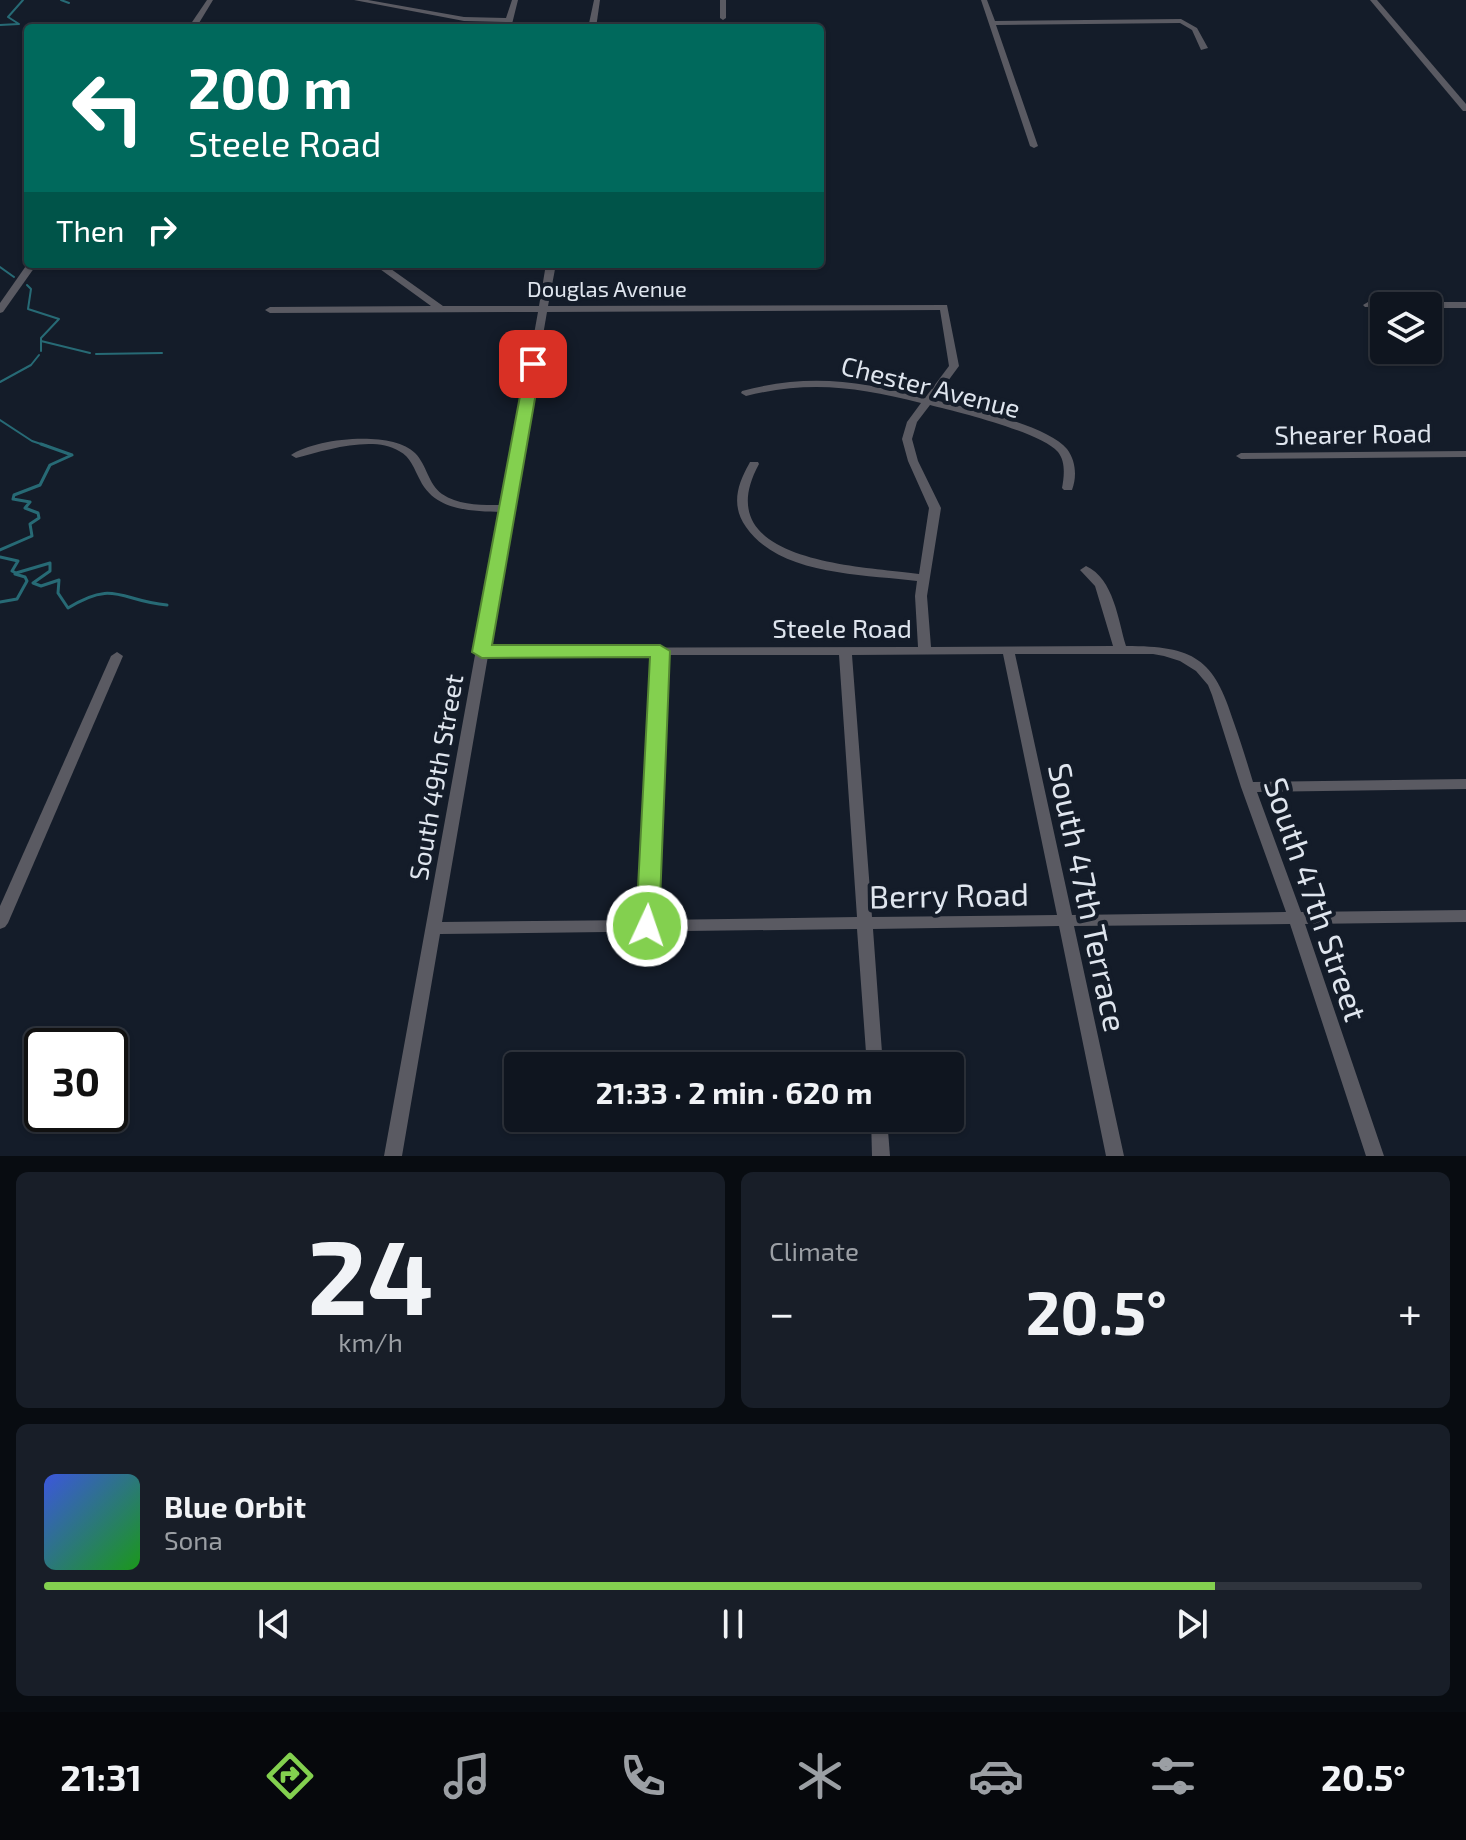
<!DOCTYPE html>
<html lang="en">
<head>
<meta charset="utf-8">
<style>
	body { margin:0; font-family:"Exo 2",sans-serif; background:#181e28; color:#f1f3f6; height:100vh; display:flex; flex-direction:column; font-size:30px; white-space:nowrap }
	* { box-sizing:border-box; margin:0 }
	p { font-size:26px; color:#9b9fa4 }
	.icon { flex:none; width:44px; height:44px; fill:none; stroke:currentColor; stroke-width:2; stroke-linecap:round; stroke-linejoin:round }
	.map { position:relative; height:1156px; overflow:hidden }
	.sheet { display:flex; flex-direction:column; gap:16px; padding:16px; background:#080c11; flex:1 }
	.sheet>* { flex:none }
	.banner { position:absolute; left:24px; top:24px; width:800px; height:244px; border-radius:8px; box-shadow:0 2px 6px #0004,0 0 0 2px #2f343d; background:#00695c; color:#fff; overflow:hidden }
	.controls { position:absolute; left:1370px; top:292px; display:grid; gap:16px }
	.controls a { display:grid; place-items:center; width:72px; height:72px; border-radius:8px; background:#0f151f; box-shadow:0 2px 6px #0004,0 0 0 2px #2f343d; font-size:40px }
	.speed { position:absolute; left:24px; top:1028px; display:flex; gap:16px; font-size:40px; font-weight:700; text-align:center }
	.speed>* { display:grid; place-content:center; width:104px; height:104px; border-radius:50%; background:#0f151f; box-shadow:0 2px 6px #0004,0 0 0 2px #2f343d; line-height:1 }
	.speed .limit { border:4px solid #111; border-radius:12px; background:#fff; color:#111 }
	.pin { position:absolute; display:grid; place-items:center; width:68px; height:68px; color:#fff; margin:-34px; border-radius:16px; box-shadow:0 4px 12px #0006 }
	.me { position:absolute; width:88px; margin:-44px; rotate:3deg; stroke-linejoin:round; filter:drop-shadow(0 0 6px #0008) }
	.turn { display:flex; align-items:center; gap:28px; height:168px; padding:0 32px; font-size:36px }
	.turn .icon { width:104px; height:104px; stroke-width:2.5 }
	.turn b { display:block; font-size:56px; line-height:68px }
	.then { display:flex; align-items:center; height:76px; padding:0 32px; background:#0003; gap:16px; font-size:30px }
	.big { font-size:60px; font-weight:700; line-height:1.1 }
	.sheet .tile { flex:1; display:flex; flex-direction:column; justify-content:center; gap:12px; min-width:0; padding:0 28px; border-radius:12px; background:#181e28 }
	.sheet .dial { align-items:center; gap:0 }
	.dial b { font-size:104px; line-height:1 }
	.song { display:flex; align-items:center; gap:24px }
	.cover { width:96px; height:96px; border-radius:12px; background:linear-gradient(135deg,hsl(230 70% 55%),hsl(120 70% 35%)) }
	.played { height:8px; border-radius:4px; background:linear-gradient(90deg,#83d04f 85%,#2f343d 85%) }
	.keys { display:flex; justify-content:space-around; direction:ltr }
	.heat { display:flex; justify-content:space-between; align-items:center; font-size:44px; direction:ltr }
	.sheet .tiles { flex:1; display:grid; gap:16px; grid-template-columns:1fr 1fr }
	.tile:last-child { grid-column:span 2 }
	.trip { position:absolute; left:504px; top:1052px; width:460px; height:80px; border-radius:8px; background:#0f151f; box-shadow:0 2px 6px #0004,0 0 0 2px #2f343d; font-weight:700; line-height:80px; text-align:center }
	.menu { display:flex; height:128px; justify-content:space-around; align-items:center; background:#06080c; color:#9b9fa4 }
	.menu .icon { width:56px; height:56px }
	.menu .active { color:#83d04f }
	.menu b { font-size:36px; color:#f1f3f6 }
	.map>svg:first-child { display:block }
</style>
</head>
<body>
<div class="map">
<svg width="1466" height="1156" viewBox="0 0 1466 1156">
	<rect width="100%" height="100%" fill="#141c29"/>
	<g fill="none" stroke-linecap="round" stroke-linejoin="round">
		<g stroke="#276a75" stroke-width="2">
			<path d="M 61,0 L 69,3"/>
			<path d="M 0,25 L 19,24 L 8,17 L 23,0"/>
			<path d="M 0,267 L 14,277"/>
			<path d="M 27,285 L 31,289 L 28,309 L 59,319 L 41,338 L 41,351"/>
			<path d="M 41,341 L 90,353"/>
			<path d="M 96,354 L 162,353"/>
			<path d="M 0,382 L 31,365 L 39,355"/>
			<path d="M 0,420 L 32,441 L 47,446"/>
		</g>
		<g stroke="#276a75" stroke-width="3">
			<path d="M 0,550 L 32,536 L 30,524 L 39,518 L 38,513 L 25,508 L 30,502 L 13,499 L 14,495 L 40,485 L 50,465 L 72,455 L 41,444"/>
			<path d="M 0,557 L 18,561 L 12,571 L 16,573 L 50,563 L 50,571 L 33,583 L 41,586 L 59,580 L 58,593 L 68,608 C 115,579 120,601 167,605"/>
			<path d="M 0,602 L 17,599 L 27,581 L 25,577 L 15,574"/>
		</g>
		<g fill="#5a5a62" fill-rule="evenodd">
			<path d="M 207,0 L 213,0 L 196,28 L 188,28 Z"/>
			<path d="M 354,0 L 368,0 L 464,17 L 506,18 L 512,0 L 518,0 L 511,28 L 503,28 L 505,22 L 464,21 Z"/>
			<path d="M 594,0 L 600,0 L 596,28 L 588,28 Z"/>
			<path d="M 720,0 L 726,0 L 726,18 L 723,20 L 720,18 Z"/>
			<path d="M 981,0 L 987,0 L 995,21 L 1181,19 L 1197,28 L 1208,48 L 1201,50 L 1192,30 L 1180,23 L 996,25 L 1038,146 L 1034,148 L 1030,146 Z"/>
			<path d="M 1370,0 L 1377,0 L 1466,104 L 1466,111 L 1463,111 Z"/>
			<path d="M 28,263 L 37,264 L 3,312 L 0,313 L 0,303 Z"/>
			<path d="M 373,264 L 384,264 L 443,306 L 539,306 L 546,264 L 556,264 L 548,306 L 947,305 L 959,366 L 934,400 C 965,407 1048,425 1067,449 C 1076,461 1077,477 1072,490 L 1064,490 L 1062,488 C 1064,477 1066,462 1058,452 C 1040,432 958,412 930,405 L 917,422 L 912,439 L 918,461 L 941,508 L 927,596 L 931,647 L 1113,646 L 1095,586 L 1080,570 L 1086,566 C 1114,579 1118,620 1126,646 C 1194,646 1214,658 1234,723 C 1241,743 1247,762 1253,782 L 1466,779 L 1466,789 L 1257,792 L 1301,912 L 1466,910 L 1466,922 L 1305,924 L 1384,1156 L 1366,1156 L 1290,924 L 1074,926 L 1124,1156 L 1106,1156 L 1059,926 L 873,929 L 883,1066 L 867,1066 L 857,929 L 440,934 L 402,1156 L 384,1156 L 501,512 C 471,511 435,511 420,480 C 414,469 411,457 399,451 C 372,435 324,451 296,458 L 291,455 C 316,438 392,430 415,453 C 427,465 428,484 442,494 C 460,506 482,505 503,505 L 538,312 L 270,313 L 265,310 L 270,307 L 431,306 ZM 940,310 L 949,366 L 925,398 C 859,381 810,373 742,391 L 741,393 L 746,396 C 810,380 858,387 921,403 L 907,422 L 902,439 L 908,461 L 929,508 L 919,574 C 861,566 705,563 759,464 L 758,462 L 750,462 L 749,464 C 737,485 731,506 746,527 C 780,576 864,574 917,581 L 915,596 L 918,647 L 489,648 L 547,312 ZM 1003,654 L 1057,915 L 872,917 L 852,655 ZM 1015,654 L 1153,654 L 1164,656 L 1180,661 L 1196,671 L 1208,685 L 1212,695 L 1241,787 L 1286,912 L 1072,915 ZM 666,655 L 839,655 L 857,917 L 655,920 ZM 488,656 L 653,656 L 640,920 L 442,922 Z"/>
			<path d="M 1368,302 L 1466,302 L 1466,308 L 1428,308 L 1428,306 L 1365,307 L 1363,305 Z"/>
			<path d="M 1466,451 L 1466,457 L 1241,459 L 1236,456 L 1241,453 Z"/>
			<path d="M 117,652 L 123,656 L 8,923 L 5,927 L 0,929 L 0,906 L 111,656 Z"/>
			<path d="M 733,1118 L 753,1118 L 751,1123 L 745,1125 L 735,1123 Z"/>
			<path d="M 871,1118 L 887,1118 L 890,1156 L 872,1156 Z"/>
		</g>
	</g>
	<path fill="#83d04f" stroke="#558733" stroke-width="2" d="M 533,359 L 541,364 L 492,645 L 660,645 L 670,651 L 659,926 L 655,932 L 647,935 L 639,932 L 636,926 L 650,657 L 482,658 L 472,652 L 526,364 Z"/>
	<g text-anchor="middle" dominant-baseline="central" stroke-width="8" stroke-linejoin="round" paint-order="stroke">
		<g font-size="22" fill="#dfe5ee" stroke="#141c29">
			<text x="607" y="288">Douglas Avenue</text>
		</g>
		<g font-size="26" fill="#dfe5ee" stroke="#141c29">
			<text transform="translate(931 386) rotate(14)">Chester Avenue</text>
			<text transform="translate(1353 433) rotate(-1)">Shearer Road</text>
			<text x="842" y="627">Steele Road</text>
			<text transform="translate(435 777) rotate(-80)">South 49th Street</text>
		</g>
		<g font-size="32" fill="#dfe5ee" stroke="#141c29">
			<text transform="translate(949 894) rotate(-1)">Berry Road</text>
			<text transform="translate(1089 897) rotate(78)">South 47th Terrace</text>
			<text transform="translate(1317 899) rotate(71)">South 47th Street</text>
		</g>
	</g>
</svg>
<div class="controls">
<a><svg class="icon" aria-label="layers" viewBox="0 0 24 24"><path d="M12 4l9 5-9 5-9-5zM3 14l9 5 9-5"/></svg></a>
</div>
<div class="speed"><div class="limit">30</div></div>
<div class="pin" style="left:533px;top:364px;background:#d93025"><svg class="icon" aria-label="arrive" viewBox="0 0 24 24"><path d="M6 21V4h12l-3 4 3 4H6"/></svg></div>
<svg class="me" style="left:647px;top:926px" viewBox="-20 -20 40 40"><circle r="17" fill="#83d04f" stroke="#fff" stroke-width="3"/><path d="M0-11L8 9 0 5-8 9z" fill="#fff"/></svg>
<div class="trip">21:33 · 2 min · 620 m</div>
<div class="banner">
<div class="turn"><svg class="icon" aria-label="left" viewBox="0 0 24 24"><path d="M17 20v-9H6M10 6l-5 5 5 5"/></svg><div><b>200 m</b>Steele Road</div></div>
<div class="then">Then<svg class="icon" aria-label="right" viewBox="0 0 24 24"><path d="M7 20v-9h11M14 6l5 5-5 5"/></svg></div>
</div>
</div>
<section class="sheet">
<div class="tiles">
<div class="tile dial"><b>24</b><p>km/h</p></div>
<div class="tile"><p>Climate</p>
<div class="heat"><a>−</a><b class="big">20.5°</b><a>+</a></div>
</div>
<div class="tile">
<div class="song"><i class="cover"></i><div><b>Blue Orbit</b><p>Sona</p></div></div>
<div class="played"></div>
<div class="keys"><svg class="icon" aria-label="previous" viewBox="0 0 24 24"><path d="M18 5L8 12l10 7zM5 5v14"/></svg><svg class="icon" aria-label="pause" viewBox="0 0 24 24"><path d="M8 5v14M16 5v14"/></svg><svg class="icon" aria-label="next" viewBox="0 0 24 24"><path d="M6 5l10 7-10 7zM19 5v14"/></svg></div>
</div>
</div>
</section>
<nav class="menu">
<b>21:31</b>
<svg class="icon active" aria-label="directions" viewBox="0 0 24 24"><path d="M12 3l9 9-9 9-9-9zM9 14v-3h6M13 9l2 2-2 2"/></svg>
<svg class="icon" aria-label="music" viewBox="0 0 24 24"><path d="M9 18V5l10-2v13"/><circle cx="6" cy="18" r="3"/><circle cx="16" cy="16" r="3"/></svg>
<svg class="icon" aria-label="phone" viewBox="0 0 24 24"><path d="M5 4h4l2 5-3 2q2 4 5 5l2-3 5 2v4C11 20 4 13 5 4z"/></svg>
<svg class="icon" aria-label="climate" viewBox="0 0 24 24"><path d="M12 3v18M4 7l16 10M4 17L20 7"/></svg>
<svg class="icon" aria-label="car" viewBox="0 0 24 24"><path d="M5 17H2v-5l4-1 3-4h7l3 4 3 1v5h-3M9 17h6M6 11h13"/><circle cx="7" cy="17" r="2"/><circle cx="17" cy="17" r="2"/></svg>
<svg class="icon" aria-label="filters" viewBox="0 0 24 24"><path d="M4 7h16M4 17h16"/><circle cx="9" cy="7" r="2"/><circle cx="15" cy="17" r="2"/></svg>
<b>20.5°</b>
</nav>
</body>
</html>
